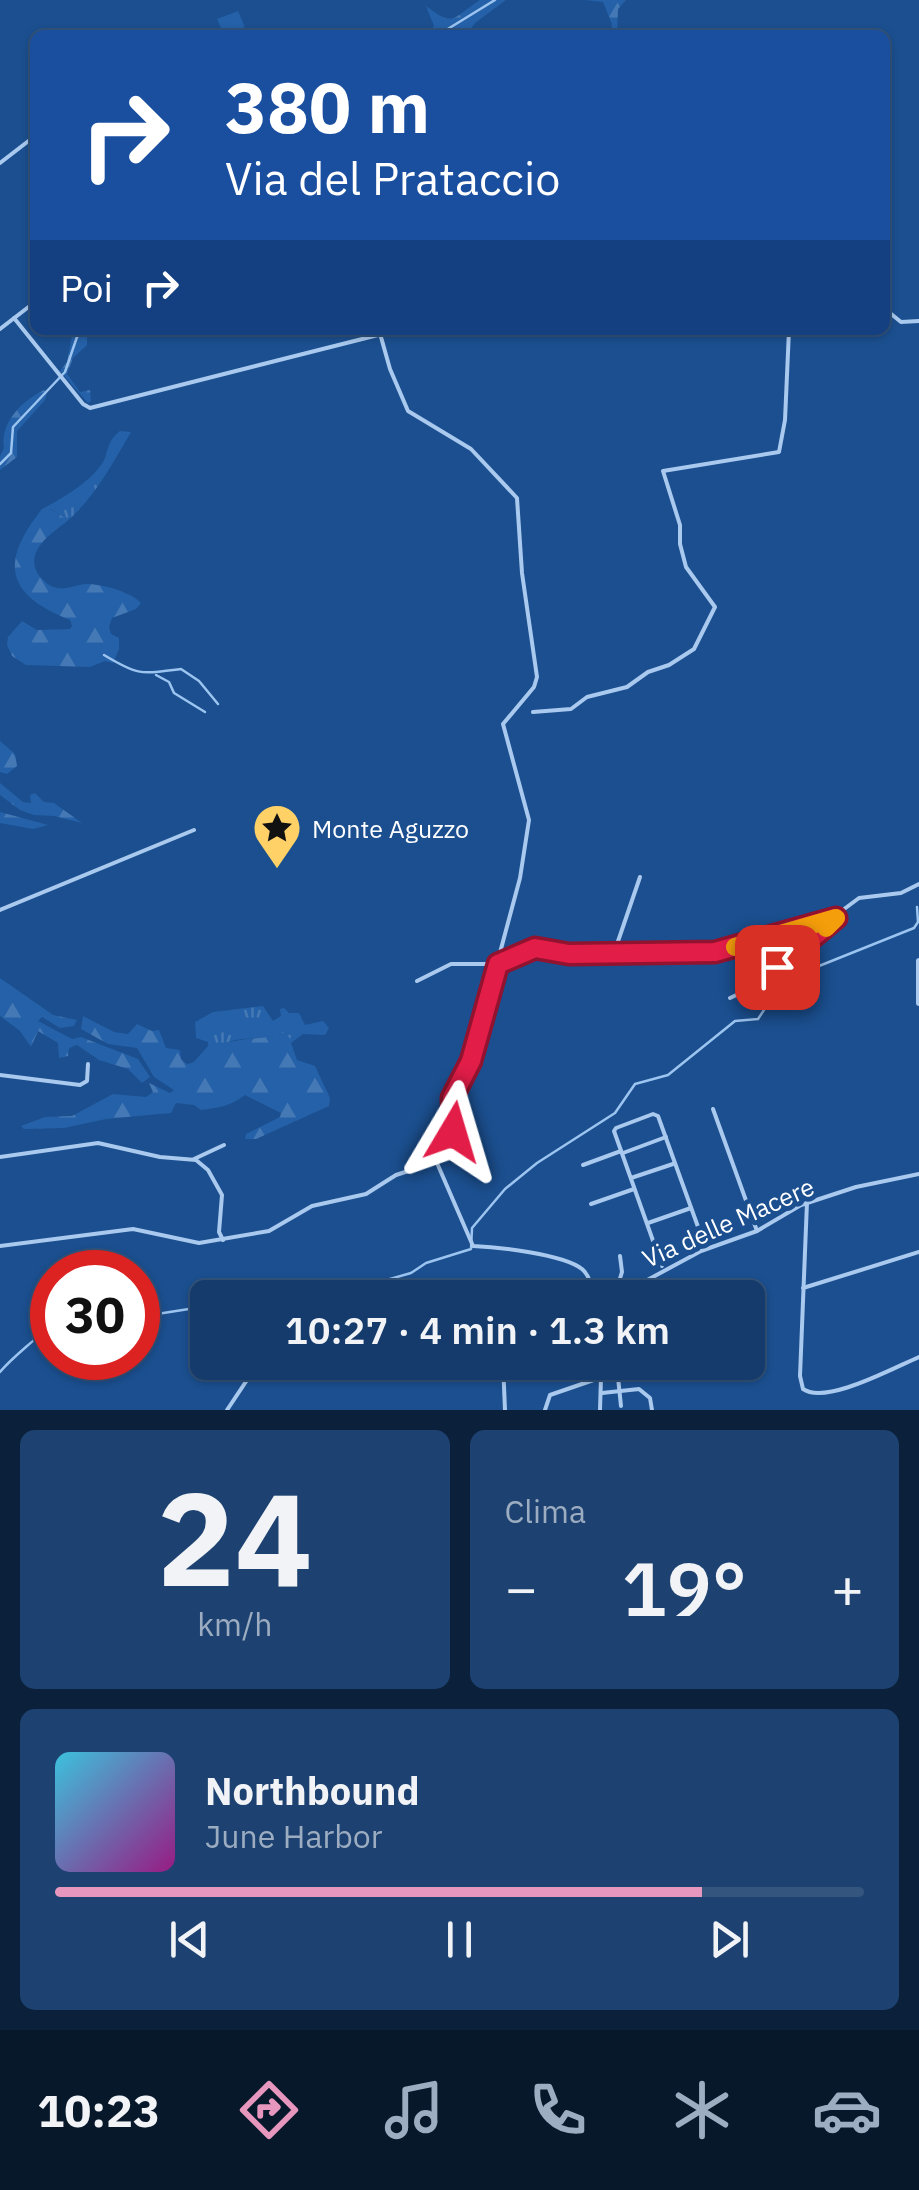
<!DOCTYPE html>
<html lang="it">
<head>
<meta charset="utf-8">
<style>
	body { margin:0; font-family:"IBM Plex Sans",sans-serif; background:#1d4271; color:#f1f3f6; height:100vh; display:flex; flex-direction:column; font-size:38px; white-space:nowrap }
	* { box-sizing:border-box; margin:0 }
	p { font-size:32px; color:#9dadc1 }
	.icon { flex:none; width:55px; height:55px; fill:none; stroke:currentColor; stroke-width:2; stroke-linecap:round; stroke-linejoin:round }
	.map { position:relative; height:1410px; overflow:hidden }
	.details { display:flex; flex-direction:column; gap:20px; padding:20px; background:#0b203b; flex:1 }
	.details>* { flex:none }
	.banner { position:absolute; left:30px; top:30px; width:860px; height:305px; border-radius:15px; box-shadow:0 2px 8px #0004,0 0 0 2px #33557e; background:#1a4fa0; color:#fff; overflow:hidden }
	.speed { position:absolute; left:30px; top:1250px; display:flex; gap:20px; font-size:50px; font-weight:700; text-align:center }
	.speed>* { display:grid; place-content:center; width:130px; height:130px; border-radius:50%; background:#143b6b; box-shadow:0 2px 8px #0004,0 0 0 2px #33557e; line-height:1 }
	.speed .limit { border:15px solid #d22; background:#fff; color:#111 }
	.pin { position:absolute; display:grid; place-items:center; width:85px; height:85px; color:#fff; margin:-42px; border-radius:20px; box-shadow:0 5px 15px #0006 }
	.me { position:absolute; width:110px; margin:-55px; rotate:7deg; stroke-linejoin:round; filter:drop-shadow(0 0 8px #0008) }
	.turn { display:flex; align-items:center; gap:35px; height:210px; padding:0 30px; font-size:45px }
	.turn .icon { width:130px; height:130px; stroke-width:2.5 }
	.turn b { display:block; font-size:70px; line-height:85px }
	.then { display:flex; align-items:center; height:95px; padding:0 30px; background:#0003; gap:20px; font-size:38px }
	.big { font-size:75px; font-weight:600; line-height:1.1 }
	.details .widget { flex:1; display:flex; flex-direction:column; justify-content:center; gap:15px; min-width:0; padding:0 35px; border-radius:15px; background:#1d4271 }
	.details .dial { align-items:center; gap:0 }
	.dial b { font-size:130px; line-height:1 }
	.song { display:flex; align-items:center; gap:30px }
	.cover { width:120px; height:120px; border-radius:15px; background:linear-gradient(135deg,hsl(190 70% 55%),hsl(310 70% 35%)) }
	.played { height:10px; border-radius:5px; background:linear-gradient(90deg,#e797bd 80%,#33557e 80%) }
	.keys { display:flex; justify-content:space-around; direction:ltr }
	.heat { display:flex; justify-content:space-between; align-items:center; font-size:55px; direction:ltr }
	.details .tiles { flex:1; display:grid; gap:20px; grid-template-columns:1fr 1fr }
	.widget:last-child { grid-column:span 2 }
	.trip { position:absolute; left:190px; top:1280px; width:575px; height:100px; border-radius:15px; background:#143b6b; box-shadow:0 2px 8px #0004,0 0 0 2px #33557e; font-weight:600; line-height:100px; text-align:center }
	.tab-bar { display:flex; height:160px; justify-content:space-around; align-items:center; background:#08182b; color:#9dadc1 }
	.tab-bar .icon { width:70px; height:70px }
	.tab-bar .selected { color:#e797bd }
	.tab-bar b { font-size:45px; color:#f1f3f6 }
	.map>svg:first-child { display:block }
</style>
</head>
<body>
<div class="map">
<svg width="919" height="1410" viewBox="0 0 919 1410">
	<defs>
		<pattern id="grass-tufts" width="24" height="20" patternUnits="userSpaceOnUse" patternTransform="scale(2.5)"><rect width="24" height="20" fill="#2461a8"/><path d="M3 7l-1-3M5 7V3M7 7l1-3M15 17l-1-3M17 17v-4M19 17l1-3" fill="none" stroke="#4579b5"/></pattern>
		<pattern id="forest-firs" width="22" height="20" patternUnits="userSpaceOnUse" patternTransform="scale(2.5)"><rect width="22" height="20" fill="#2461a8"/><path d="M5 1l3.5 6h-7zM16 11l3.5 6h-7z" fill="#4579b5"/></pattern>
	</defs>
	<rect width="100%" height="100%" fill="#1b4f8f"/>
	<g fill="url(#grass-tufts)">
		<path d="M 120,431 L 131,432 C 113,463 93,500 65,523 L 64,518 L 51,509 L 42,509 C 60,500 97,478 105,458 C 109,446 109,440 120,431 Z"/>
		<path d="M 263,1006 L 273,1021 L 281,1016 L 280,1009 L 284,1008 L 289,1013 L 299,1013 L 305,1025 L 323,1021 L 329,1028 L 325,1035 L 303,1034 L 291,1043 L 283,1033 C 264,1040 253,1037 235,1040 C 217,1044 207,1057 192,1064 L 208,1046 L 208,1042 L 196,1038 L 195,1022 L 213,1012 Z"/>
	</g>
	<g fill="url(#forest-firs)">
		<path d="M 480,0 L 506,0 L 475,23 L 468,32 L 426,35 L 434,26 L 426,6 C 455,28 452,18 480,0 Z"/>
		<path d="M 584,0 L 626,0 L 618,9 L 617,35 L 610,35 L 612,24 L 603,2 Z"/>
		<path d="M 73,330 L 93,330 L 87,337 L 87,345 L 73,358 L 67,374 L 80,392 L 90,390 L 91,401 L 88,403 L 60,371 L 67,362 Z"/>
		<path d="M 44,390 L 47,393 L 45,400 L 17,431 L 17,457 L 0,470 L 0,456 L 4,448 C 0,422 22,401 44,390 Z"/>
		<path d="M 42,509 L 50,509 L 65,518 L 65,523 C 49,535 25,552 38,574 C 42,580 50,587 57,588 C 68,590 79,583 89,584 C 105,585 131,592 141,603 L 136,609 L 112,618 L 109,627 L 111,634 L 119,638 L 119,649 L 113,663 L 105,661 L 90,667 L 26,665 L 12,656 L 7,645 L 8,637 L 22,621 L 37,630 L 70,629 L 72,626 L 70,620 C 5,594 0,562 42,509 Z"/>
		<path d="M 0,741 L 15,754 L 17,766 L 7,774 L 0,772 Z"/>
		<path d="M 0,783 L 23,802 L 31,803 L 30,795 L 35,793 L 44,802 L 54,803 L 82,823 L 54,816 L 34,815 L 20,810 L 0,795 Z"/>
		<path d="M 0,812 L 48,825 L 33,829 L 0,823 Z"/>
		<path d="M 0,978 L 53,1015 L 77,1020 L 74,1026 L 60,1028 L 42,1017 L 38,1021 L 72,1039 L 81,1037 L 138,1059 L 150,1077 L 142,1083 L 128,1069 L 99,1060 L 77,1045 L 69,1048 L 68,1056 L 59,1058 L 58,1043 L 38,1031 L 31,1047 L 20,1031 L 0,1016 Z"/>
		<path d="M 83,1016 L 114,1032 L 128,1034 L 137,1024 L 152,1031 L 159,1030 L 166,1048 L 180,1050 L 181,1059 L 187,1064 C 201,1062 204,1053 216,1047 C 237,1036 261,1041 283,1033 L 289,1037 L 297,1060 L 315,1066 L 330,1098 L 329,1106 L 256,1139 L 245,1139 L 246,1134 L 280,1117 L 281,1113 L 245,1095 C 231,1106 218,1108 201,1110 L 194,1105 L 176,1103 L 171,1113 L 106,1119 L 64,1128 L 24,1129 L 21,1126 L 45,1117 L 72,1116 L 113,1094 L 146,1097 L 153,1092 L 149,1083 L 170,1093 L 174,1090 L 154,1077 L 137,1048 L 108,1044 L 81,1029 Z"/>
	</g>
	<path fill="#2461a8" d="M 238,11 L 245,27 L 224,35 L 217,19 Z"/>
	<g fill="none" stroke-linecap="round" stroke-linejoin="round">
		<g stroke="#9cc4f0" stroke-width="2.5">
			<path d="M 438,35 L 495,0"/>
			<path d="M 0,464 L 11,453 L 13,427 L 65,372 L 77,337 L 84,330"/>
			<path d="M 104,655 C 139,676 140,674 181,669 L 199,681 L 218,704"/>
			<path d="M 156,675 L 169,682 L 174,693 L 205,712"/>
			<path d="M 250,1298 L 283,1290 L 362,1287 L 411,1273 L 426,1263 L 471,1249 L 472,1228 L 505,1189 L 537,1163 L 615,1113 L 635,1084 L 668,1075 L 735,1021 L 758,1019 L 784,980 L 914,928 L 918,922 L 917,907"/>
			<path d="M 138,1317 L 208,1306"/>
			<path d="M 0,1372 C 9,1361 42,1332 52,1327"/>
		</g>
		<g stroke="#a9c9ee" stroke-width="4">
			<path d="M 0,163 L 35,136"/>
			<path d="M 885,309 L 901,322 L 919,321"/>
			<path d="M 14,318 L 83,404 L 90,408 L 378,335"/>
			<path d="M 0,329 L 35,302"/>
			<path d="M 379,330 L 390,369 L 408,411 L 471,449 L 517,498 L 522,573 L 537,677 L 534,687 L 503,724 L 529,820 L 520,878 L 471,1061 L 452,1098 L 453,1133 L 436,1162"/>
			<path d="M 795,330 L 835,330"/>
			<path d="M 533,712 L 571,709 L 587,697 L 627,687 L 648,672 L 669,665 L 694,649 L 715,607 L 686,567 L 680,544 L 680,525 L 663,471 L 779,452 L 785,420 L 789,330"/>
			<path d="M 0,910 L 194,830"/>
			<path d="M 614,953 L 640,877"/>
			<path d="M 417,981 L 451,964 L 502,964 L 531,949 L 569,954 L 715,952 L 828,921 L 859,898 L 901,893 L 919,884"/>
			<path d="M 730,998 L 762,983 L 833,921"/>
			<path d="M 0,1075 L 80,1085 L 87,1081 L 88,1064"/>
			<path d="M 713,1109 L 757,1231"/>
			<path d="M 623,1153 L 666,1137"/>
			<path d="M 0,1157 L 98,1143 L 160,1157 L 196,1160 L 208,1170 L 222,1195 L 219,1232 L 223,1240"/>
			<path d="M 194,1159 L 224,1145"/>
			<path d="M 437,1163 L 473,1246 C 497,1247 563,1254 582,1269 C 590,1276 592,1287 594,1298"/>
			<path d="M 583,1165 L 621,1151"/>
			<path d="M 631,1178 L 673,1164"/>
			<path d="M 807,1202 L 800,1376 L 803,1389 C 826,1405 893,1368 919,1357"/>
			<path d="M 591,1204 L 634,1189"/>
			<path d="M 648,1223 L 691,1208"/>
			<path d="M 0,1246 L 133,1229 L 199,1243 L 269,1231 L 312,1206 L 366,1194 L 396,1175 L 436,1162"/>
			<path d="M 662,1266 L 614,1131 L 616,1128 L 653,1114 L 658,1116 L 706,1249"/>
			<path d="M 803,1288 L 919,1252"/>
			<path d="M 614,1298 L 701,1251 L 757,1231 L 801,1205 L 856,1187 L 919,1174"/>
			<path d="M 614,1298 L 622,1272 L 620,1256"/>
			<path d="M 503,1362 L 505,1410"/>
			<path d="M 617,1368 L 621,1406"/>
			<path d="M 602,1393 L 639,1389 L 650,1398 L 652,1410"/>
			<path d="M 227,1410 L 249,1377"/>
			<path d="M 545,1410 L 550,1395 L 611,1374 L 617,1362"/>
			<path d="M 600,1410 L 601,1377"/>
		</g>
		<path stroke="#a9c9ee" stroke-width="6" d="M 919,961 L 919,1003"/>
	</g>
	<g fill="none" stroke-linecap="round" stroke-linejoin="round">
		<g stroke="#92132f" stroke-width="25">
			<path id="route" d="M 453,1132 L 452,1098 L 471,1061 L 498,964 L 535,948 L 569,954 L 715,952 L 836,918 L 777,967"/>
		</g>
		<use href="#route" stroke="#e11d48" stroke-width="18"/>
		<path stroke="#f59e0b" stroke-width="18" d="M 735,947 L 836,918 L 826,928"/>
	</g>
	<defs>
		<g id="sight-pin" transform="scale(2.5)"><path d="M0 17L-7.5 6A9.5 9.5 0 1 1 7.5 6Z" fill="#ffd166" stroke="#1b4f8f"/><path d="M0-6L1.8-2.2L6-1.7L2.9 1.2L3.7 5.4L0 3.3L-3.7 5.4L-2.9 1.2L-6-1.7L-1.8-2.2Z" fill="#111"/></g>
	</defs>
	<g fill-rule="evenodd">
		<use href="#sight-pin" x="277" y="828"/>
	</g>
	<g text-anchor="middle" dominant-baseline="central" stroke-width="10" stroke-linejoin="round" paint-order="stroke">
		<g font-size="25" fill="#fff" stroke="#1b4f8f" text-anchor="start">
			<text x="312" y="828">Monte Aguzzo</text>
		</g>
		<g font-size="25" fill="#fff" stroke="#1b4f8f">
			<text transform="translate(728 1222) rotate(-24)">Via delle Macere</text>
		</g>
	</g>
</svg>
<div class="speed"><div class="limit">30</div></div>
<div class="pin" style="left:777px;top:967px;background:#d93025"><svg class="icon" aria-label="arrive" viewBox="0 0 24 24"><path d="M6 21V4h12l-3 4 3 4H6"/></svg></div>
<svg class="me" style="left:453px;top:1132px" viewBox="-20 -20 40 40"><path d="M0-17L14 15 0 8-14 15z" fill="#e11d48" stroke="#fff" stroke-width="4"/></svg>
<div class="trip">10:27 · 4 min · 1.3 km</div>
<div class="banner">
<div class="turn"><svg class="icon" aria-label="right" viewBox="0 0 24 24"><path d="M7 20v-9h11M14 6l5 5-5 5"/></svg><div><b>380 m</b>Via del Prataccio</div></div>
<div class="then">Poi<svg class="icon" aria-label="right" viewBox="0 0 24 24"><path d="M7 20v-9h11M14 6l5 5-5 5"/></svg></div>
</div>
</div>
<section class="details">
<div class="tiles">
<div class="widget dial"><b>24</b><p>km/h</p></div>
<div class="widget"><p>Clima</p>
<div class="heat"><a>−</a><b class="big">19°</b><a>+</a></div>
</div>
<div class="widget">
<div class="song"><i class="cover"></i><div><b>Northbound</b><p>June Harbor</p></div></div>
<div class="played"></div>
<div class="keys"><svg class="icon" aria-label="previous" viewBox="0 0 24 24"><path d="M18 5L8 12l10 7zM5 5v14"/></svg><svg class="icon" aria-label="pause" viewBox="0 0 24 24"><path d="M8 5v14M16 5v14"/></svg><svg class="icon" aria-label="next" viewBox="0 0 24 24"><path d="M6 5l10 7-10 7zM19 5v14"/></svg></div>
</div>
</div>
</section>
<nav class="tab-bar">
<b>10:23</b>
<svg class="icon selected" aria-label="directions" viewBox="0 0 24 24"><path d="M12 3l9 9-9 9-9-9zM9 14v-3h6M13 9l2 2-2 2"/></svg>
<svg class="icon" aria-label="music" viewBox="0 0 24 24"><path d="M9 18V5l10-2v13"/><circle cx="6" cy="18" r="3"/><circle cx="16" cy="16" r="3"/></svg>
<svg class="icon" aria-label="phone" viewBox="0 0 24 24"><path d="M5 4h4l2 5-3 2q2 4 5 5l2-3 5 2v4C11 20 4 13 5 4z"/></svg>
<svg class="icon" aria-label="climate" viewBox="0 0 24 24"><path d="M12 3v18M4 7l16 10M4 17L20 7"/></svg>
<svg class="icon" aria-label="car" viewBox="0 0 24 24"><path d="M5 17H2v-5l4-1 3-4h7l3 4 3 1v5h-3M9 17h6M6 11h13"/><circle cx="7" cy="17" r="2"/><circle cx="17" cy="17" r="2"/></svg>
</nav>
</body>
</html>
